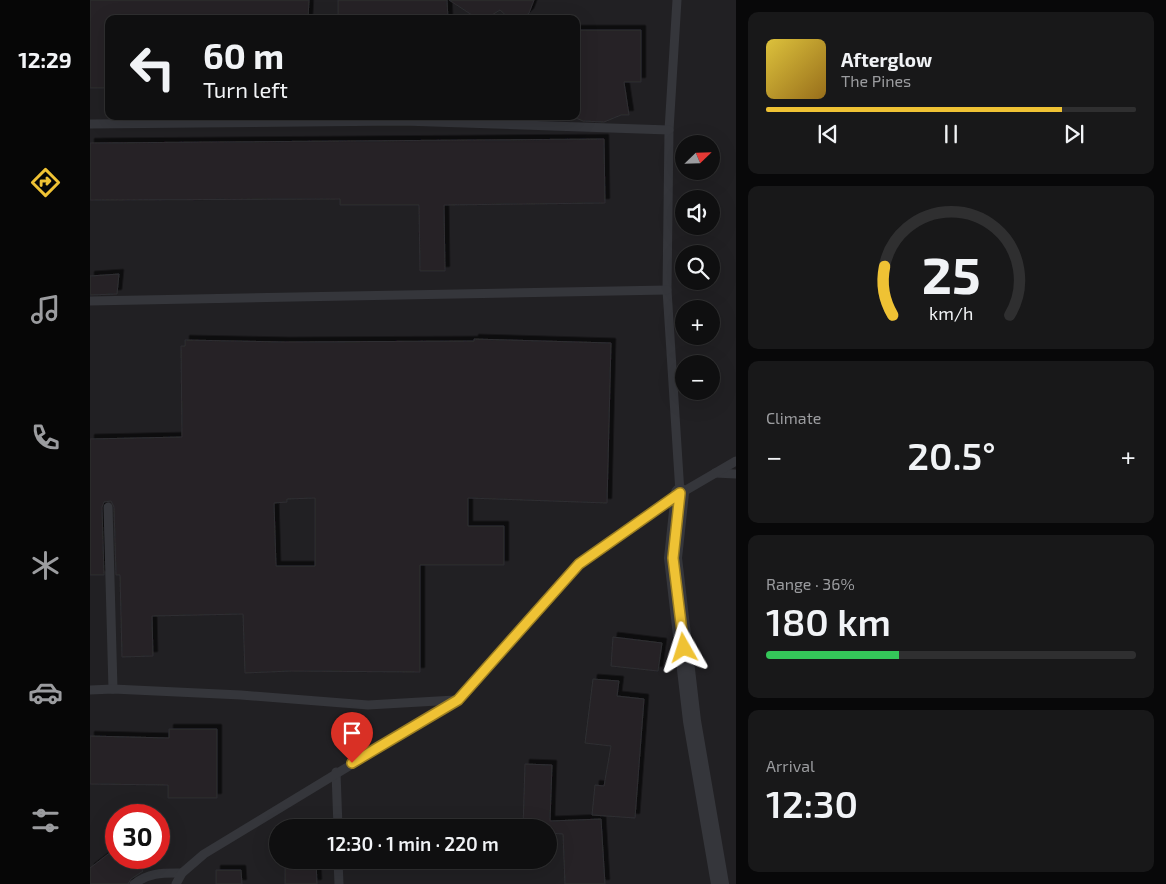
<!DOCTYPE html>
<html lang="en">
<head>
<meta charset="utf-8">
<style>
	body { margin:0; font-family:"Exo 2",sans-serif; background:#181819; color:#f1f3f6; height:100vh; display:flex; flex-direction:column; font-size:19px; white-space:nowrap }
	* { box-sizing:border-box; margin:0 }
	p { font-size:16px; color:#9b9c9f }
	.icon { flex:none; width:28px; height:28px; fill:none; stroke:currentColor; stroke-width:2; stroke-linecap:round; stroke-linejoin:round }
	.map { position:relative; flex:1; overflow:hidden }
	.details { display:flex; flex-direction:column; gap:12px; padding:12px; background:#080809; width:430px }
	.details>* { flex:none }
	.top-card { position:absolute; left:15px; top:15px; width:475px; height:105px; border-radius:10px; box-shadow:0 5px 20px #0002,0 0 0 1px #2f2f30; background:#0f0f10; color:#f1f3f6; overflow:hidden }
	.needle { width:32px; rotate:67deg }
	.controls { position:absolute; left:585px; top:135px; display:grid; gap:10px }
	.controls a { display:grid; place-items:center; width:45px; height:45px; border-radius:50%; background:#0f0f10; box-shadow:0 5px 20px #0002,0 0 0 1px #2f2f30; font-size:25px }
	.speed { position:absolute; left:15px; top:804px; display:flex; gap:10px; font-size:25px; font-weight:700; text-align:center }
	.speed>* { display:grid; place-content:center; width:65px; height:65px; border-radius:50%; background:#0f0f10; box-shadow:0 5px 20px #0002,0 0 0 1px #2f2f30; line-height:1 }
	.speed .limit { border:8px solid #d22; background:#fff; color:#111 }
	.pin { position:absolute; display:grid; place-items:center; width:42px; height:42px; color:#fff; margin:-51px -21px; border-radius:50% 50% 50% 0; rotate:-45deg; box-shadow:0 0 5px #0007 }
	.pin .icon { rotate:45deg }
	.me { position:absolute; width:55px; margin:-28px; rotate:354deg; stroke-linejoin:round; filter:drop-shadow(0 0 4px #0008) }
	.turn { display:flex; align-items:center; gap:18px; height:105px; padding:0 15px; font-size:22px }
	.turn .icon { width:65px; height:65px; stroke-width:2.5 }
	.turn b { display:block; font-size:35px; line-height:42px }
	.big { font-size:38px; font-weight:600; line-height:1.1 }
	.details .widget { flex:1; display:flex; flex-direction:column; justify-content:center; gap:8px; min-width:0; padding:0 18px; border-radius:10px; background:#181819 }
	.details .dial { align-items:center; gap:0 }
	.dial svg { height:130px; overflow:visible; fill:none; stroke:#2f2f30; stroke-width:7; stroke-linecap:round; text-anchor:middle }
	.dial text { fill:#f1f3f6; stroke:none }
	.song { display:flex; align-items:center; gap:15px }
	.cover { width:60px; height:60px; border-radius:8px; background:linear-gradient(135deg,hsl(50 70% 55%),hsl(40 70% 35%)) }
	.played { height:5px; border-radius:2px; background:linear-gradient(90deg,#efc234 80%,#2f2f30 80%) }
	.keys { display:flex; justify-content:space-around; direction:ltr }
	.heat { display:flex; justify-content:space-between; align-items:center; font-size:28px; direction:ltr }
	.charge { height:8px; border-radius:4px; background:linear-gradient(90deg,#34c759 36%,#2f2f30 0) }
	.trip { position:absolute; left:179px; top:819px; width:288px; height:50px; border-radius:25px; background:#0f0f10; box-shadow:0 5px 20px #0002,0 0 0 1px #2f2f30; font-weight:600; line-height:50px; text-align:center }
	main { display:flex; flex:1; min-height:0 }
	.tabs { display:flex; flex-direction:column; width:90px; justify-content:space-around; align-items:center; background:#060606; color:#9b9c9f }
	.tabs .icon { width:35px; height:35px }
	.tabs .selected { color:#efc234 }
	.tabs b { font-size:22px; color:#f1f3f6 }
	.map>svg:first-child { display:block }
</style>
</head>
<body>
<main>
<nav class="tabs">
<b>12:29</b>
<svg class="icon selected" aria-label="directions" viewBox="0 0 24 24"><path d="M12 3l9 9-9 9-9-9zM9 14v-3h6M13 9l2 2-2 2"/></svg>
<svg class="icon" aria-label="music" viewBox="0 0 24 24"><path d="M9 18V5l10-2v13"/><circle cx="6" cy="18" r="3"/><circle cx="16" cy="16" r="3"/></svg>
<svg class="icon" aria-label="phone" viewBox="0 0 24 24"><path d="M5 4h4l2 5-3 2q2 4 5 5l2-3 5 2v4C11 20 4 13 5 4z"/></svg>
<svg class="icon" aria-label="climate" viewBox="0 0 24 24"><path d="M12 3v18M4 7l16 10M4 17L20 7"/></svg>
<svg class="icon" aria-label="car" viewBox="0 0 24 24"><path d="M5 17H2v-5l4-1 3-4h7l3 4 3 1v5h-3M9 17h6M6 11h13"/><circle cx="7" cy="17" r="2"/><circle cx="17" cy="17" r="2"/></svg>
<svg class="icon" aria-label="filters" viewBox="0 0 24 24"><path d="M4 7h16M4 17h16"/><circle cx="9" cy="7" r="2"/><circle cx="15" cy="17" r="2"/></svg>
</nav>
<div class="map">
<svg width="646" height="884" viewBox="0 0 646 884">
	<defs>
		<filter id="shadow"><feDropShadow dx="4.5" dy="-4.5" stdDeviation="0" flood-color="#0009"/></filter>
	</defs>
	<rect width="100%" height="100%" fill="#141416"/>
	<path fill="#212023" fill-rule="evenodd" d="M 0,0 L 646,0 L 646,884 L 0,884 ZM 19,19 L 486,19 L 486,116 L 19,116 ZM 594,144 L 621,144 L 621,171 L 594,171 ZM 594,199 L 621,199 L 621,226 L 594,226 ZM 594,254 L 621,254 L 621,281 L 594,281 ZM 594,309 L 621,309 L 621,336 L 594,336 ZM 594,364 L 621,364 L 621,391 L 594,391 ZM 26,815 L 69,815 L 69,858 L 26,858 ZM 188,828 L 458,828 L 458,860 L 188,860 Z"/>
	<g fill="#252427" stroke="#2f2e32" fill-rule="evenodd" filter="url(#shadow)">
		<path d="M 0,0 L 219,0 L 218,19 L 19,19 L 19,88 L 0,88 Z"/>
		<path d="M 248,0 L 357,0 L 358,19 L 248,19 Z"/>
		<path d="M 359,0 L 444,0 L 439,13 L 432,19 L 420,19 L 410,10 L 397,18 L 385,17 Z"/>
		<path d="M 486,30 L 551,30 L 551,82 L 534,82 L 539,115 L 531,115 L 514,122 L 493,121 L 486,118 Z"/>
		<path d="M 514,139 L 515,203 L 354,205 L 355,271 L 330,271 L 329,205 L 250,205 L 250,199 L 0,200 L 0,143 Z"/>
		<path d="M 29,274 L 27,294 L 0,295 L 0,276 Z"/>
		<path d="M 384,339 L 521,343 L 517,503 L 378,498 L 378,526 L 414,526 L 414,565 L 330,565 L 330,672 L 201,671 L 155,673 L 153,614 L 62,616 L 63,656 L 32,657 L 30,575 L 26,575 L 24,507 L 21,501 L 14,502 L 12,507 L 14,575 L 0,575 L 0,439 L 92,437 L 91,346 L 95,346 L 95,340 L 195,342 L 384,341 ZM 225,498 L 225,566 L 186,566 L 184,503 L 197,502 L 197,499 Z"/>
		<path d="M 523,637 L 572,643 L 568,671 L 521,666 Z"/>
		<path d="M 503,679 L 529,681 L 527,696 L 554,699 L 545,818 L 502,815 L 505,785 L 514,786 L 521,746 L 495,743 Z"/>
		<path d="M 79,729 L 127,729 L 127,798 L 78,798 L 78,785 L 0,784 L 0,736 L 79,738 Z"/>
		<path d="M 435,764 L 462,765 L 460,821 L 511,819 L 515,884 L 475,884 L 473,834 L 458,833 L 458,828 L 433,828 Z"/>
		<path d="M 26,848 L 26,858 L 65,858 L 51,868 L 53,871 L 41,879 L 38,884 L 0,884 L 0,868 Z"/>
		<path d="M 195,860 L 226,860 L 227,884 L 195,884 Z"/>
		<path d="M 126,870 L 151,870 L 152,884 L 126,884 Z"/>
	</g>
	<g fill="none" stroke-linecap="round" stroke-linejoin="round">
		<g stroke="#35363b" stroke-width="9">
			<path d="M 587,0 L 579,130 L 577,290 L 590,493"/>
			<path d="M 0,124 L 313,121 L 579,130"/>
			<path d="M 0,301 L 577,290"/>
			<path d="M 625,473 L 646,474"/>
			<path d="M 18,507 L 23,689"/>
			<path d="M 0,690 L 23,689 L 151,695 L 278,705 L 365,700"/>
			<path d="M 246,772 L 248,828"/>
			<path d="M 248,860 L 249,884"/>
			<path d="M 44,884 C 60,872 73,873 92,873"/>
			<path d="M 86,884 L 92,873 L 114,854 L 368,700 L 489,564 L 574,503 L 646,461"/>
		</g>
		<path stroke="#35363b" stroke-width="18" d="M 590,493 L 583,558 L 602,721 L 630,884"/>
	</g>
	<g fill="none" stroke-linecap="round" stroke-linejoin="round">
		<g stroke="#9b7e22" stroke-width="12">
			<path id="route" d="M 262,763 L 368,700 L 489,564 L 590,493 L 583,558 L 594,648"/>
		</g>
		<use href="#route" stroke="#efc234" stroke-width="9"/>
	</g>
</svg>
<div class="controls">
<a><svg class="needle" viewBox="-14 -14 28 28"><path d="M0-13l5 13h-10z" fill="#e53935"/><path d="M0 13l5-13h-10z" fill="#9b9c9f"/></svg></a>
<a><svg class="icon" aria-label="sound" viewBox="0 0 24 24"><path d="M4 9h4l5-4v14l-5-4H4zM17 9q2 3 0 6"/></svg></a>
<a><svg class="icon" aria-label="search" viewBox="0 0 24 24"><circle cx="10" cy="10" r="6"/><path d="M15 15l6 6"/></svg></a>
<a>+</a>
<a>−</a>
</div>
<div class="speed"><div class="limit">30</div></div>
<div class="pin" style="left:262px;top:763px;background:#d93025"><svg class="icon" aria-label="arrive" viewBox="0 0 24 24"><path d="M6 21V4h12l-3 4 3 4H6"/></svg></div>
<svg class="me" style="left:594px;top:648px" viewBox="-20 -20 40 40"><path d="M0-17L14 15 0 8-14 15z" fill="#efc234" stroke="#fff" stroke-width="4"/></svg>
<div class="trip">12:30 · 1 min · 220 m</div>
<div class="top-card">
<div class="turn"><svg class="icon" aria-label="left" viewBox="0 0 24 24"><path d="M17 20v-9H6M10 6l-5 5 5 5"/></svg><div><b>60 m</b>Turn left</div></div>
</div>
</div>
<section class="details">
<div class="widget">
<div class="song"><i class="cover"></i><div><b>Afterglow</b><p>The Pines</p></div></div>
<div class="played"></div>
<div class="keys"><svg class="icon" aria-label="previous" viewBox="0 0 24 24"><path d="M18 5L8 12l10 7zM5 5v14"/></svg><svg class="icon" aria-label="pause" viewBox="0 0 24 24"><path d="M8 5v14M16 5v14"/></svg><svg class="icon" aria-label="next" viewBox="0 0 24 24"><path d="M6 5l10 7-10 7zM19 5v14"/></svg></div>
</div>
<div class="widget dial"><svg viewBox="0 0 100 80">
<path d="M14 69A42 42 0 1 1 86 69"/>
<path d="M14 69A42 42 0 0 1 9 39" stroke="#efc234"/>
<text x="50" y="56" font-size="32" font-weight="700">25</text>
<text x="50" y="72" font-size="11">km/h</text>
</svg></div>
<div class="widget"><p>Climate</p>
<div class="heat"><a>−</a><b class="big">20.5°</b><a>+</a></div>
</div>
<div class="widget"><p>Range · 36%</p><b class="big">180 km</b><div class="charge"></div></div>
<div class="widget"><p>Arrival</p><b class="big">12:30</b></div>
</section>
</main>
</body>
</html>
